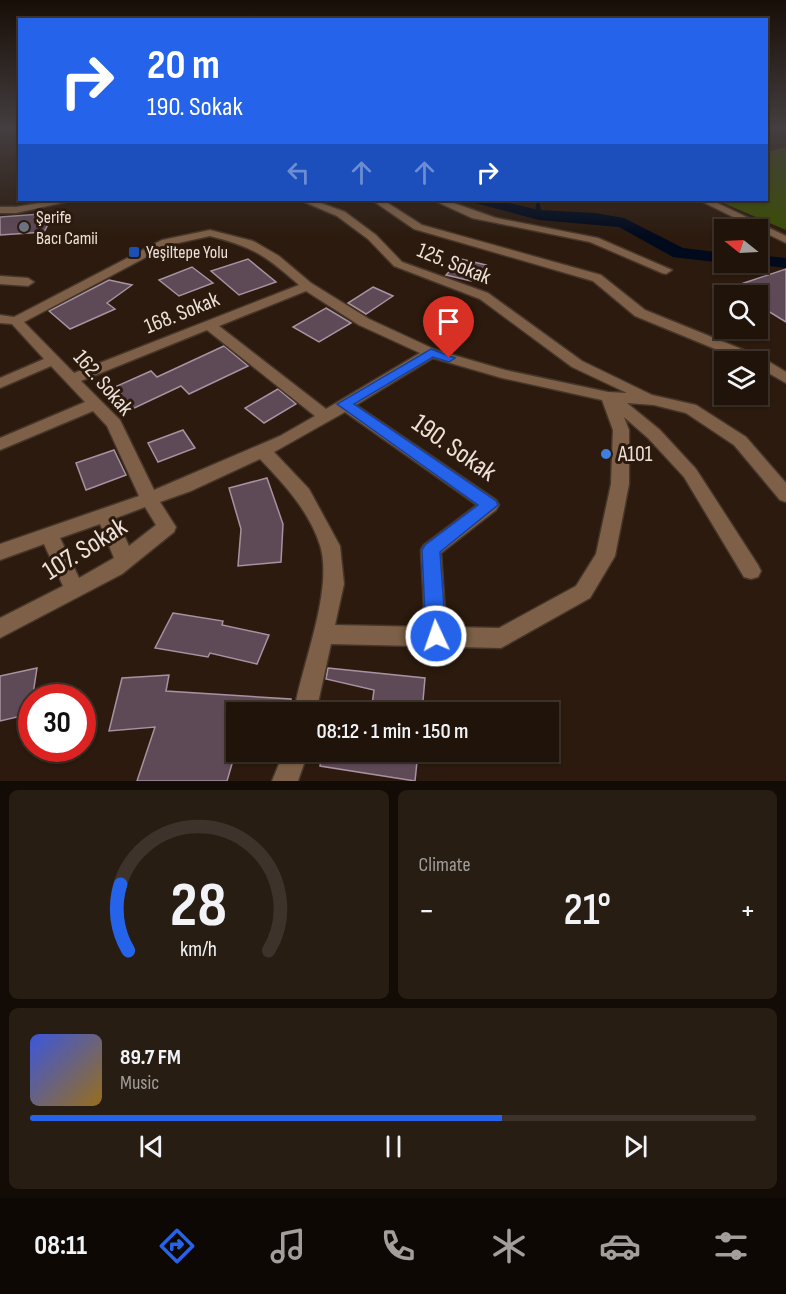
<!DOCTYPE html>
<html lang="en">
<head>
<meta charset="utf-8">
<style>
	body { margin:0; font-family:"Sofia Sans Condensed",sans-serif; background:#281d13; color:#f1f3f6; height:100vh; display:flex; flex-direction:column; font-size:22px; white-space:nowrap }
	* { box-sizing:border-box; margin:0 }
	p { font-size:20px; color:#a29e9c }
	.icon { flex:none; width:33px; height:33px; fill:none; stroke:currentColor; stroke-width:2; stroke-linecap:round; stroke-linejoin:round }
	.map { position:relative; height:781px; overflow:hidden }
	.drawer { display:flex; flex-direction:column; gap:9px; padding:9px; background:#120b06; flex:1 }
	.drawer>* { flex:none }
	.hud { position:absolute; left:18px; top:18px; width:750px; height:183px; border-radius:0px; box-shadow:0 2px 4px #0004,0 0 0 2px #3d332b; background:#2563eb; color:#fff; overflow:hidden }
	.needle { width:39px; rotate:288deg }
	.buttons { position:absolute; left:714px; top:219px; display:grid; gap:12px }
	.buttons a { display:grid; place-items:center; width:54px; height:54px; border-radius:0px; background:#20140a; box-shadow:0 2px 4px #0004,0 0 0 2px #3d332b; font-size:30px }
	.speed { position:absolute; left:18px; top:684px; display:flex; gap:12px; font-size:30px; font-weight:700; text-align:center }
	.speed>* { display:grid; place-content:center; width:78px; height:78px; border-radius:50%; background:#20140a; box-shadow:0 2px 4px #0004,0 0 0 2px #3d332b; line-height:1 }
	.speed .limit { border:9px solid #d22; background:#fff; color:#111 }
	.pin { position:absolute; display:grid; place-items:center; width:51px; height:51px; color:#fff; margin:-62px -26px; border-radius:50% 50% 50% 0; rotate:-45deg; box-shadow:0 0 6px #0007 }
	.pin .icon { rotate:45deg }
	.me { position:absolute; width:66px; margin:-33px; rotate:357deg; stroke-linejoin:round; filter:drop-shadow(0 0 4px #0008) }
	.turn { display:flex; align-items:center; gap:21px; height:126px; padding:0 30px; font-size:27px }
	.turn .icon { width:78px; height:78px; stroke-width:2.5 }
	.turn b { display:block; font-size:42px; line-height:51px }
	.lanes { display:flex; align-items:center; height:57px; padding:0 30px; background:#0003; justify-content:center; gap:30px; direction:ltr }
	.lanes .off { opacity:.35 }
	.big { font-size:45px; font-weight:600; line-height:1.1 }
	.drawer .card { flex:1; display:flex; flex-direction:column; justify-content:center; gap:9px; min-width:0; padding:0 21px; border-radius:9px; background:#281d13 }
	.drawer .dial { align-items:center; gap:0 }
	.dial svg { height:156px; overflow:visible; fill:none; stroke:#3d332b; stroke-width:7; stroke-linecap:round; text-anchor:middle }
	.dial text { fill:#f1f3f6; stroke:none }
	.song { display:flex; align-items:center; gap:18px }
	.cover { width:72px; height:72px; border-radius:9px; background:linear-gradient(135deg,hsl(230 70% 55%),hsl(40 70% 35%)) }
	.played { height:6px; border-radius:3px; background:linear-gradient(90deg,#2563eb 65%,#3d332b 65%) }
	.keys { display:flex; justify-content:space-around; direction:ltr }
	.heat { display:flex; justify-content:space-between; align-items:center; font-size:33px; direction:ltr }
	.drawer .tiles { flex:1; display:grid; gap:9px; grid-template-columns:1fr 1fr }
	.card:last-child { grid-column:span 2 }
	.trip { position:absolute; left:226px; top:702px; width:333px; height:60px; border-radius:0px; background:#20140a; box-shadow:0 2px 4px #0004,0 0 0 2px #3d332b; font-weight:600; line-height:60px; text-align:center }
	.tabs { display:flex; height:96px; justify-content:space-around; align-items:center; background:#0d0804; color:#a29e9c }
	.tabs .icon { width:42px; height:42px }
	.tabs .active { color:#2563eb }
	.tabs b { font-size:27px; color:#f1f3f6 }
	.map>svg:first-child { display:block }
</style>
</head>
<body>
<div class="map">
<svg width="786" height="781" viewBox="0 0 786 781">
	<rect width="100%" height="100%" fill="#2b1a0d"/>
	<path fill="#3b4e05" d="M 786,147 L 786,230 L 716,200 L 766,200 L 767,152 Z"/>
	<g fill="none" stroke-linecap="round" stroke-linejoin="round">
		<path stroke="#000a1d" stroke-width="4" d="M 538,205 L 538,209"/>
		<path stroke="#000a1d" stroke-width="5" d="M 538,207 L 539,215"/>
		<g fill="#000a1d" fill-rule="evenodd">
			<path d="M 472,200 L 496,200 L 539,210 L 595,213 L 624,218 L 683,248 L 724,253 L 724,262 L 727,262 L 724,263 L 673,257 L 619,227 L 539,220 L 475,203 Z"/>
			<path d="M 758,255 L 786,258 L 786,268 L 752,264 L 758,262 Z"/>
		</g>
	</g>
	<g fill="#5e4957" stroke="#a891a0" stroke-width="1.5">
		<path d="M 54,213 L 44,232 L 0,235 L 0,217 Z"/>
		<path d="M 248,259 L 276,282 L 239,295 L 211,271 Z"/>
		<path d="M 461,259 L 486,265 L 471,281 L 446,275 Z"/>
		<path d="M 192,267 L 213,283 L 179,296 L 159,280 Z"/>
		<path d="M 786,269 L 786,322 L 758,305 L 758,296 L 742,296 L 729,288 Z"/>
		<path d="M 109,280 L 132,285 L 107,303 L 115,309 L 70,329 L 49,311 Z"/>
		<path d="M 373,287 L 393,296 L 366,314 L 348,303 Z"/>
		<path d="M 326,308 L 351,323 L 319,342 L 293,327 Z"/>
		<path d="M 224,346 L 248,366 L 189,394 L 181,386 L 130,410 L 117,386 L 151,371 L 157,377 Z"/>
		<path d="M 278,389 L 296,404 L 264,423 L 245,408 Z"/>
		<path d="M 183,430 L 195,448 L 158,462 L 148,443 Z"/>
		<path d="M 114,450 L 126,475 L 86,490 L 76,463 Z"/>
		<path d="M 267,478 L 283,524 L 281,562 L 238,566 L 241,529 L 229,488 Z"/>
		<path d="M 173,613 L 223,621 L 222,625 L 269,635 L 257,664 L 210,653 L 208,657 L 155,648 Z"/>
		<path d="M 37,668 L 30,714 L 0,721 L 0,676 Z"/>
		<path d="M 328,668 L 425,678 L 422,712 L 371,712 L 374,690 L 326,679 Z"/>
		<path d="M 169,675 L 166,691 L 291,699 L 290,712 L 237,712 L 237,757 L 234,757 L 227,781 L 137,781 L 155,727 L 109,731 L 122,678 Z"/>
		<path d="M 322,752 L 418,752 L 415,781 L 320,766 Z"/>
	</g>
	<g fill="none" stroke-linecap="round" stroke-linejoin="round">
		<g stroke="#463629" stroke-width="3">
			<g id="minor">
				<path d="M 56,200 L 74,200 L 16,213 L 0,213 L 0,207 L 16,207 Z"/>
				<path d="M 300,200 L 313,200 L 345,212 L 376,235 L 402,262 L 488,293 L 582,361 L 652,395 L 696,405 L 746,437 L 786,483 L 786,502 L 780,500 L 734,445 L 686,413 L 654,405 L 627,403 L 660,430 L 696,469 L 758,565 L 761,571 L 758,577 L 751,579 L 744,577 L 684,477 L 648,438 L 624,417 L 629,430 L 629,484 L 615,556 L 590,598 L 501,648 L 331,644 L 316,712 L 294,712 C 301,666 334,590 320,545 C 309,511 284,484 260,459 L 191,491 L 160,502 L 176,527 L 174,532 L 122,574 L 0,638 L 0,618 L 63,586 L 44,544 L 0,560 L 0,544 L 139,496 L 107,426 L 93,411 L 0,450 L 0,438 L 85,402 L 51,366 L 0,388 L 0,378 L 44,359 L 12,324 L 0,323 L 0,315 L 14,317 L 162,240 L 210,230 L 253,241 L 279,256 L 311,283 L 369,319 L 436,350 L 505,370 L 608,392 L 627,393 L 572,367 L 480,299 L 394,266 L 368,239 L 337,216 ZM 210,236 C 253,247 265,255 299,285 L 74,373 L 24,322 L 169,245 ZM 306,291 L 359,325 L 420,353 L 326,409 L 219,326 ZM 207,330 L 315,416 L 280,436 L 154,490 L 120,420 L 81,381 ZM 433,358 L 502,378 L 602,400 L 613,430 L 611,484 L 596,554 L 576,586 L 499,628 L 446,627 L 441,553 L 496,510 L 499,505 L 496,500 L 356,405 ZM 345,412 L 477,505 L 424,545 L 421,550 L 425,627 L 335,625 L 344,584 L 340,546 L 309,489 L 274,452 ZM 145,507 L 156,525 L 129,546 L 116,518 ZM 100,524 L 114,558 L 79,578 L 60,538 Z"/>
				<path d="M 372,200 L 383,200 L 422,225 L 601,275 L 645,310 L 761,357 L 786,372 L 786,383 L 758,367 L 758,362 L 747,362 L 635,316 L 593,281 L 414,229 Z"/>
				<path d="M 433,200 L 445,200 L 496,218 L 598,238 L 672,270 L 666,274 L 662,273 L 590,242 L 472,218 Z"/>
				<path d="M 699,200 L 711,200 L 786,236 L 786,243 Z"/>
				<path d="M 0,276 L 28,278 L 34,282 L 28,286 L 0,284 Z"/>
				<path d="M 284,752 L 308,752 L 298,781 L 272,781 Z"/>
			</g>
		</g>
		<use href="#minor" fill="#7d6047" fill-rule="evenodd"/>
	</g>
	<linearGradient id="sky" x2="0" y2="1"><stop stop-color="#180e07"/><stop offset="0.54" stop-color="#443e40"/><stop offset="1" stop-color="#443e40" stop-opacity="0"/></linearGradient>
	<rect width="786" height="238" fill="url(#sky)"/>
	<path fill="#2563eb" stroke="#184099" stroke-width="1.5" d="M 431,349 L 455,358 L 449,362 L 433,357 L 354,404 L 496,501 L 498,505 L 440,552 L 446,636 L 443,643 L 436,645 L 429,643 L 426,636 L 422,550 L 425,545 L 478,505 L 337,404 Z"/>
	<circle fill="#6b7280" stroke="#2b1a0d" stroke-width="2" cx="24" cy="227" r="6"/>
	<rect fill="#1a4fb4" stroke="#2b1a0d" stroke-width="2" x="128" y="246" width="12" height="12" rx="3"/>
	<circle fill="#3f7fe0" stroke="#2b1a0d" stroke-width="2" cx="606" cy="454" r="6"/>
	<g text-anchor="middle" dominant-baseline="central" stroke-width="6" stroke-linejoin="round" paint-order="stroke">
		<g font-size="18" fill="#ece0d7" stroke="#2b1a0d" text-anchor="start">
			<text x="36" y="217">Şerife<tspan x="36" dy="21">Bacı Camii</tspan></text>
			<text x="146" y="252">Yeşiltepe Yolu</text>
		</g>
		<g font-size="22" fill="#ece0d7" stroke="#2b1a0d">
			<text transform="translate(454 264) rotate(22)">125. Sokak</text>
			<text transform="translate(182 313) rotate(-22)">168. Sokak</text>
			<text transform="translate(103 383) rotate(49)">162. Sokak</text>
		</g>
		<g font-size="22" fill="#ece0d7" stroke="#2b1a0d" text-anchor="start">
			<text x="618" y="454">A101</text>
		</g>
		<g font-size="27" fill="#ece0d7" stroke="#2b1a0d">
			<text transform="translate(454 448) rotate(35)">190. Sokak</text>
			<text transform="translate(85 549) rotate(-32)">107. Sokak</text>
		</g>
	</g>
</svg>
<div class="buttons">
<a><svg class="needle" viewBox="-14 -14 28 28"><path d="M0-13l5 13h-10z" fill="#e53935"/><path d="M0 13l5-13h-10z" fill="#a29e9c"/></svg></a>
<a><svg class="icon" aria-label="search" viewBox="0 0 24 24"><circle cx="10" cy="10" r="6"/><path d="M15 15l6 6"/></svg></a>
<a><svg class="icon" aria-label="layers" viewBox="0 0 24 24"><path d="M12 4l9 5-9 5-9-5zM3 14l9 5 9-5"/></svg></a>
</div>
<div class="speed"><div class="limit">30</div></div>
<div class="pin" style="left:449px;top:358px;background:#d93025"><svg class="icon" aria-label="arrive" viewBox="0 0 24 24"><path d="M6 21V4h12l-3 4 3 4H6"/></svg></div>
<svg class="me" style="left:436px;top:636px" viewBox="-20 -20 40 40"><circle r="17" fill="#2563eb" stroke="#fff" stroke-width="3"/><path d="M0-11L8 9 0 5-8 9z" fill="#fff"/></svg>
<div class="trip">08:12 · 1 min · 150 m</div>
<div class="hud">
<div class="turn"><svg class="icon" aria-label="right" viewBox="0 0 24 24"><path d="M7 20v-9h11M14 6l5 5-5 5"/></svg><div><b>20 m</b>190. Sokak</div></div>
<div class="lanes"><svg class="icon off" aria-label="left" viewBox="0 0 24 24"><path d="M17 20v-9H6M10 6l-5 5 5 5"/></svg><svg class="icon off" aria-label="ahead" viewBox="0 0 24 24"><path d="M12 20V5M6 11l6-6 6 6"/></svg><svg class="icon off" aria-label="ahead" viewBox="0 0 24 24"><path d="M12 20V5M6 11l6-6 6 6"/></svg><svg class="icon" aria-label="right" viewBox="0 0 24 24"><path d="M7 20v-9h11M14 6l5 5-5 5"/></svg></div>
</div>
</div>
<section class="drawer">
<div class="tiles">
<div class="card dial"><svg viewBox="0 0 100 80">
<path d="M14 69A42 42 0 1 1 86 69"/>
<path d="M14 69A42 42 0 0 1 10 35" stroke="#2563eb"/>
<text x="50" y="56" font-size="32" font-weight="700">28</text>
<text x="50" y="72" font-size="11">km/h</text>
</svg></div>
<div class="card"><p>Climate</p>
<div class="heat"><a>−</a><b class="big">21°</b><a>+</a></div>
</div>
<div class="card">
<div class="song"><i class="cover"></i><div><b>89.7 FM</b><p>Music</p></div></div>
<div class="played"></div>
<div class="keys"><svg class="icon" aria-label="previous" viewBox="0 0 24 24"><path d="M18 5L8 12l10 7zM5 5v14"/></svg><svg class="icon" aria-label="pause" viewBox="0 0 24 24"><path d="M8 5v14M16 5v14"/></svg><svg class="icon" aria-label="next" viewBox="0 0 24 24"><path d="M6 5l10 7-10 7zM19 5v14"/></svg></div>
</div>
</div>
</section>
<nav class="tabs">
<b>08:11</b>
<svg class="icon active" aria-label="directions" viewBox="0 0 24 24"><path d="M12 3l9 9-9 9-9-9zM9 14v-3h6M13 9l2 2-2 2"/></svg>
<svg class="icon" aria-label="music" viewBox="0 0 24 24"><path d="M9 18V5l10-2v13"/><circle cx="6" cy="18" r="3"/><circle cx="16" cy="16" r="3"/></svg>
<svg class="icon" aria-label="phone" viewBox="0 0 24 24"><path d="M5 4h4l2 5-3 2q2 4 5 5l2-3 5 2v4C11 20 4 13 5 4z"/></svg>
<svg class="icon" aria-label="climate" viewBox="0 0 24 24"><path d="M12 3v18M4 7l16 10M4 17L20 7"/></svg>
<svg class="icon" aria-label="car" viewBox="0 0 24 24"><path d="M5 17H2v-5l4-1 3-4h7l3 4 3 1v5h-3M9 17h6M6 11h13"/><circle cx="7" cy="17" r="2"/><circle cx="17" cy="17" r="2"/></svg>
<svg class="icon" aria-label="filters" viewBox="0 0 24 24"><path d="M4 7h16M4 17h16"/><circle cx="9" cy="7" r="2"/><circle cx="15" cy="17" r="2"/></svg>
</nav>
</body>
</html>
